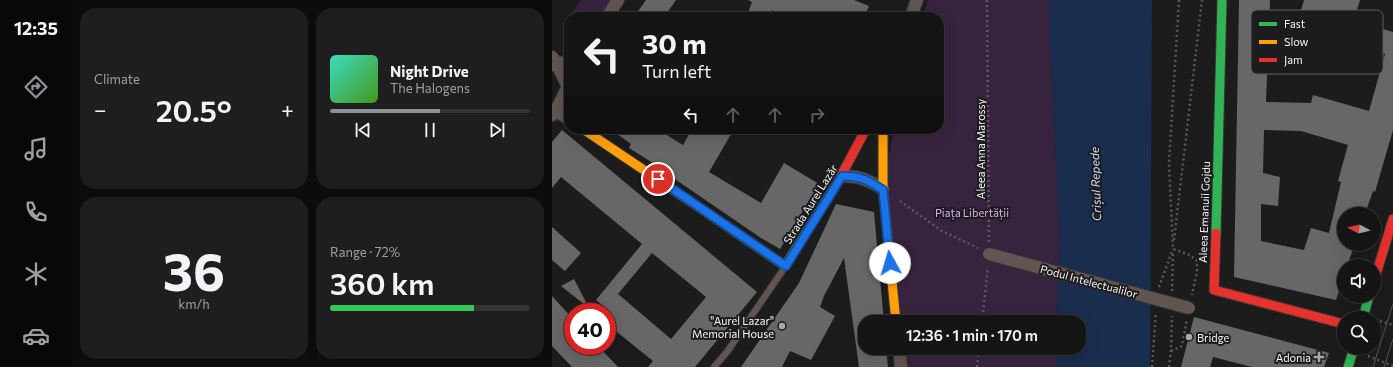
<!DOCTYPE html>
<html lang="en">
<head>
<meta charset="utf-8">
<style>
	body { margin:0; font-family:Commissioner,sans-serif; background:#1e1e1e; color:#f1f3f6; height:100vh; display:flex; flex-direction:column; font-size:15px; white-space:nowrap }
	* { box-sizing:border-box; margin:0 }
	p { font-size:13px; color:#9d9fa0 }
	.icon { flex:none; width:22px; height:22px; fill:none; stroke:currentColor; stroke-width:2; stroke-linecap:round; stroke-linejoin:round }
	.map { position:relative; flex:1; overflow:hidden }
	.details { display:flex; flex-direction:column; gap:8px; padding:8px; background:#0c0c0c; width:480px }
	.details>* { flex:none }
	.hud { position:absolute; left:12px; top:12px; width:380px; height:122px; border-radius:16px; box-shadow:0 4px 16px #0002,0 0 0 1px #343434; background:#151515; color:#f1f3f6; overflow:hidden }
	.needle { width:26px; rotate:277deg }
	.tools { position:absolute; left:785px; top:207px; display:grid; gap:8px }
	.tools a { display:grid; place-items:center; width:44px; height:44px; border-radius:50%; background:#151515; box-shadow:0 4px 16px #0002,0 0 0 1px #343434; font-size:20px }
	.speed { position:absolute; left:12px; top:303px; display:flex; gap:8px; font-size:20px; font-weight:700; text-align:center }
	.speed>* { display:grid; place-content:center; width:52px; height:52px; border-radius:50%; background:#151515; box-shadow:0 4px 16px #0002,0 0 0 1px #343434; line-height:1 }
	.speed .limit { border:6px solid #d22; background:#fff; color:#111 }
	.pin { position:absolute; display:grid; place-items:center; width:34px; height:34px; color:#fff; margin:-17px; border:2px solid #fff; border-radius:50%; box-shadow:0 1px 4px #0007 }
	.me { position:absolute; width:44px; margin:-22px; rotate:354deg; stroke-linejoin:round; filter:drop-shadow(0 0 3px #0008) }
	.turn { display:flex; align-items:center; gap:14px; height:84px; padding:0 12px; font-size:18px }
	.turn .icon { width:52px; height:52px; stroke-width:2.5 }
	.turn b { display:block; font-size:28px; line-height:34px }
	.lanes { display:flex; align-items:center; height:38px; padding:0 12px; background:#0003; justify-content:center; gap:20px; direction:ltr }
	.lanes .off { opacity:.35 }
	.big { font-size:30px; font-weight:600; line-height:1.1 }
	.details .card { flex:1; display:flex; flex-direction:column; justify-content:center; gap:6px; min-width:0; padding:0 14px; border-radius:16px; background:#1e1e1e }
	.details .dial { align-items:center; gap:0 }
	.dial b { font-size:52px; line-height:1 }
	.song { display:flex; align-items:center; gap:12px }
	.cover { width:48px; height:48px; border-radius:6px; background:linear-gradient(135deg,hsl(170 70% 55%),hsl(100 70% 35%)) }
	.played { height:4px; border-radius:2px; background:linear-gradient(90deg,#8c9099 55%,#343434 55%) }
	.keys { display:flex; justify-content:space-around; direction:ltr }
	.heat { display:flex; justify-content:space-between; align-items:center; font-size:22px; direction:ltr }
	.charge { height:6px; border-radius:3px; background:linear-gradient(90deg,#34c759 72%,#343434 0) }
	.details .tiles { flex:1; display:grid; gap:8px; grid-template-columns:repeat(2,1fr) }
	.trip { position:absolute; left:306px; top:315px; width:228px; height:40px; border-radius:16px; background:#151515; box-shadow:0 4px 16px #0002,0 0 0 1px #343434; font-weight:600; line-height:40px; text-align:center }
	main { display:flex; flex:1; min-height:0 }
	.tab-bar { display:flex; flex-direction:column; width:72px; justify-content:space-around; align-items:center; background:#080808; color:#9d9fa0 }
	.tab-bar .icon { width:28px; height:28px }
	.tab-bar .on { color:#8c9099 }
	.tab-bar b { font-size:18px; color:#f1f3f6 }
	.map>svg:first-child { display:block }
</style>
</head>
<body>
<main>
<nav class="tab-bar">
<b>12:35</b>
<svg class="icon on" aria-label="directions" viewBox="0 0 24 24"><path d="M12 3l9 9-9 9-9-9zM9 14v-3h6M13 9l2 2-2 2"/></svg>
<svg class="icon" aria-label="music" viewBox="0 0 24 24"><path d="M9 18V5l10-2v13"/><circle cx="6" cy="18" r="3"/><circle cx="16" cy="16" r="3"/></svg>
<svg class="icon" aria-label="phone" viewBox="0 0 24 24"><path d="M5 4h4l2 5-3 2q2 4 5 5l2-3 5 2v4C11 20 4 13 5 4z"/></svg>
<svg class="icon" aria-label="climate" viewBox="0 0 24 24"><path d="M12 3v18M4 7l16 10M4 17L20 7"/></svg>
<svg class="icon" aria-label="car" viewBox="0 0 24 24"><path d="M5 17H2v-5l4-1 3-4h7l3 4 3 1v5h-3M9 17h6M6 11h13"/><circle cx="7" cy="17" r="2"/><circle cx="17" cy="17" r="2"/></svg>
</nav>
<section class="details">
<div class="tiles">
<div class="card"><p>Climate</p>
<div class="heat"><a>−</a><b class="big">20.5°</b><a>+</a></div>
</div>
<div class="card">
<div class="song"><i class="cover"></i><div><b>Night Drive</b><p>The Halogens</p></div></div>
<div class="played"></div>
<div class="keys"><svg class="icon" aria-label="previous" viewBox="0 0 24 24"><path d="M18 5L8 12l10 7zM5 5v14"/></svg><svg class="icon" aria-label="pause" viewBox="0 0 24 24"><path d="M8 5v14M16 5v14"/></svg><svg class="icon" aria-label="next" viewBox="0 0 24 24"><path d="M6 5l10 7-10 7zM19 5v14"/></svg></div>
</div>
<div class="card dial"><b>36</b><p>km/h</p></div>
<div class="card"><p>Range · 72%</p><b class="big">360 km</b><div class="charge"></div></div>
</div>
</section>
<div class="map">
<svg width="841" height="367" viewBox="0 0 841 367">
	<rect width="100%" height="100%" fill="#1c1c1c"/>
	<g fill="#38233f">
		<path d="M 29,0 L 66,0 L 55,17 L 21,17 L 19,14 Z"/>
		<path d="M 376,0 L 496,0 L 508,236 L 505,322 L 344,322 L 331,189 L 342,129 L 387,129 L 387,17 L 371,17 Z"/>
		<path d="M 347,348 L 505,348 L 504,367 L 349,367 Z"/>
	</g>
	<path fill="#192d4e" d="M 496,0 L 600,0 L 598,367 L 504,367 L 505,348 L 527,348 L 527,322 L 505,322 L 508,236 Z"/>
	<g fill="#676767" fill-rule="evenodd">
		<path d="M 94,0 L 124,0 L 112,17 L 82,17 Z"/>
		<path d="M 196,0 L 302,0 L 317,6 L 312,17 L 236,17 L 220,10 L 218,17 L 209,17 L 196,13 L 200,2 Z"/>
		<path d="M 687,0 L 718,0 L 714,102 L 759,103 L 761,95 L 817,111 L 833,54 L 744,27 L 752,0 L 808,0 L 802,20 L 841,32 L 841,130 L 823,192 L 821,191 L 813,214 L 792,214 L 792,244 L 803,244 L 795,266 L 792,266 L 792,276 L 784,300 L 682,277 ZM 712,130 L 749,131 L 796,145 L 786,181 L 789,182 L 777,233 L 759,228 L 752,250 L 709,241 L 709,204 L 726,206 L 728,177 L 711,173 Z"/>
		<path d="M 58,129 L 105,129 L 131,145 L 140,129 L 182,129 L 157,172 L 209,203 L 232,163 L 267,184 L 228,249 L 209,238 L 114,173 L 115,172 L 77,148 L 79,144 Z"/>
		<path d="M 10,130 L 205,292 L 143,367 L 96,367 L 101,361 L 55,324 L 55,309 L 44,300 L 90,244 L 9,177 L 0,188 L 0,142 ZM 100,253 L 154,297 L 119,339 L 66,294 Z"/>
		<path d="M 284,204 L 322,212 L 332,322 L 313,322 L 313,348 L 334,348 L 336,367 L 307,367 L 292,258 L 272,296 L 268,307 L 283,316 L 259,360 L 238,351 L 230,367 L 189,367 L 247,283 Z"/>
		<path d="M 0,227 L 29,253 L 13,271 L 0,260 Z"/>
		<path d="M 22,279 L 37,308 L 9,286 Z"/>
		<path d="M 0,296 L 21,319 L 21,350 L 25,346 L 46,346 L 66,367 L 20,367 L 0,346 Z"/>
		<path d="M 642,317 L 777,353 L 772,367 L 700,367 L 661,357 L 658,367 L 629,367 Z"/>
	</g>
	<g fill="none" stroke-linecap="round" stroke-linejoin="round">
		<g stroke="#363636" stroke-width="8">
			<path id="lane" d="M 162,367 L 175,352 L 233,267"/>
		</g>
		<g stroke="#363636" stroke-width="14">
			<g id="street">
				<path d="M 55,17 L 66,0"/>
				<path d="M 359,17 L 365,0"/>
				<path d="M 0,57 L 5,64 L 16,87"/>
				<path d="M 0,65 L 17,61"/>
				<path d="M 4,111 L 17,119"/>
				<path d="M 0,115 L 4,111 L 17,84"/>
				<path d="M 290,176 C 308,176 316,180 331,189"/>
				<path d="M 347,348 L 349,367"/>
			</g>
		</g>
		<g stroke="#363636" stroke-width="11">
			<g id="fast">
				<path d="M 160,216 L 233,266 L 284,185"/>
				<path d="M 664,233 L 670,0"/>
				<path d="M 811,318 L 817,296"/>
				<path d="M 796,367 L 802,348"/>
			</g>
		</g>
		<g stroke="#363636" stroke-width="11">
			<g id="slow">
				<path d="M 31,129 L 160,216"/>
				<path d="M 331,129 L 331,189 L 344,322"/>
			</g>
		</g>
		<g stroke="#363636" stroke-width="11">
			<g id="jam">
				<path d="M 284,185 L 314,129"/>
				<path d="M 664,233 L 662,290 L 792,324"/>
				<path d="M 822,281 L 841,219"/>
			</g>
		</g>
		<g stroke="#5e5857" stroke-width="2.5" stroke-dasharray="2 3" stroke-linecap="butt">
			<path d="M 435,0 L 437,242"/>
			<path d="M 627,0 L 617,163 L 621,249 L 638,255 L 645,261 L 645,271 L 640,295"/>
			<path d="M 348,201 L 390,231 L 426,248"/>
			<path d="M 622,240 L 650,0"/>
			<path d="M 607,287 L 621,249"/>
			<path d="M 620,291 L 621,252"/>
			<path d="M 828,321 L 841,325"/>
			<path d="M 430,322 L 436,267"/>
			<path d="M 822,338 L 826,325"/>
			<path d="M 619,351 L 630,346 L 635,319"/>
			<path d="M 816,356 L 841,366"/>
			<path d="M 425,367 L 427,348"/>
			<path d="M 600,367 L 604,312"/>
			<path d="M 617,367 L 619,351 L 620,316"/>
		</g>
		<use href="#lane" stroke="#615451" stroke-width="6"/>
		<use href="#street" stroke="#615451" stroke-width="12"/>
		<use href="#fast" stroke="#30b455" stroke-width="9"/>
		<use href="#slow" stroke="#ff9f0a" stroke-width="9"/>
		<use href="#jam" stroke="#e5322d" stroke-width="9"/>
		<g stroke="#595553" stroke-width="1">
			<path d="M 821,367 L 841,304"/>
			<path d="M 832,367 L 841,339"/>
		</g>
		<g stroke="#363636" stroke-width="14" stroke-linecap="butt">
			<path id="street-bridge" d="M 437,254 L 637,308"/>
		</g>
		<use href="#street-bridge" stroke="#615451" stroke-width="12"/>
	</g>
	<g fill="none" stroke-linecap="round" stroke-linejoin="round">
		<g stroke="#114b97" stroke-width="10">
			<path id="route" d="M 106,179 L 234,266 L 290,176 C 308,176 316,180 331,190 L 338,263"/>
		</g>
		<use href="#route" stroke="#1a73e8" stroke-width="7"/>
	</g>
	<g fill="#a9a8aa" stroke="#1c1b1d" stroke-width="1.5">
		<circle cx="230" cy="326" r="4"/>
		<circle cx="637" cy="337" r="4"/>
		<path d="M765 351h4v4h4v4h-4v4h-4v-4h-4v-4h4z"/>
	</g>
	<g text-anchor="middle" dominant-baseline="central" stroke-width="4" stroke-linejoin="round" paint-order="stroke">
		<g font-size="11" fill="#f5f4f6" stroke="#1c1b1d">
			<text transform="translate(428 149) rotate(-90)">Aleea Anna Marossy</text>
			<text transform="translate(258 204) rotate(-58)">Strada Aurel Lazăr</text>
			<text transform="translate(652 212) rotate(-88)">Aleea Emanuil Gojdu</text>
			<text transform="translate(537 281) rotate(15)">Podul Intelectualilor</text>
		</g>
		<g font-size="11" fill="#dbadeb" stroke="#1c1b1d">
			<text x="420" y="212">Piața Libertății</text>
		</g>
		<g font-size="11" fill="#f5f4f6" stroke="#1c1b1d" text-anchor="end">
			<text x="222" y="320">"Aurel Lazar"<tspan x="222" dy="13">Memorial House</tspan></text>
			<text x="645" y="337" text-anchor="start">Bridge</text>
			<text x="759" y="357">Adonia</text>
		</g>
		<g font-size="12" font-style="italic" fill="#cdddf7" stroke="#1c1b1d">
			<text transform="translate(543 184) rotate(-92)">Crișul Repede</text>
		</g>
	</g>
	<rect x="699" y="10" width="132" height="64" rx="6" fill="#1c1b1d" stroke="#5d5c5e" stroke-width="1"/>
	<rect x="707" y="22" width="18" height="4" fill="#30b455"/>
	<rect x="707" y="40" width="18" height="4" fill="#ff9f0a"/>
	<rect x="707" y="58" width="18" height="4" fill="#e5322d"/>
	<g font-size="11" fill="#f5f4f6">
		<text x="732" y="28">Fast</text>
		<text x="732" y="46">Slow</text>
		<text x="732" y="64">Jam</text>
	</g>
</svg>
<div class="tools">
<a><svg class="needle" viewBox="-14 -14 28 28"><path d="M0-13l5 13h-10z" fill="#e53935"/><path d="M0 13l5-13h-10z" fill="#9d9fa0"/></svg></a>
<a><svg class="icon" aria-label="sound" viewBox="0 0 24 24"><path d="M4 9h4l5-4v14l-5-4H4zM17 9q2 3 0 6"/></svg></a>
<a><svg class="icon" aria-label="search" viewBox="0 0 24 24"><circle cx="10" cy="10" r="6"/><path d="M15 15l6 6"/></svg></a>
</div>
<div class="speed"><div class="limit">40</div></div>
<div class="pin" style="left:106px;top:179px;background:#d93025"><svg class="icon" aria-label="arrive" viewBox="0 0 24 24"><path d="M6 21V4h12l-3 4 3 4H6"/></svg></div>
<svg class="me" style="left:338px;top:263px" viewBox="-20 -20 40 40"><circle r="19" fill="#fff"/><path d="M0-13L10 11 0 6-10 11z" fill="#1a73e8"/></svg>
<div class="trip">12:36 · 1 min · 170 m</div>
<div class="hud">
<div class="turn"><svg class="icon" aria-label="left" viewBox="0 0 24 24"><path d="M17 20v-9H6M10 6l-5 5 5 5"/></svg><div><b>30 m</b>Turn left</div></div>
<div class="lanes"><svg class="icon" aria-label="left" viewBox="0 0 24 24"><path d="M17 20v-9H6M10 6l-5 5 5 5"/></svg><svg class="icon off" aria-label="ahead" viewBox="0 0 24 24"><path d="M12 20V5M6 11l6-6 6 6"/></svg><svg class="icon off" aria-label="ahead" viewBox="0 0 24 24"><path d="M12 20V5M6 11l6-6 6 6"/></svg><svg class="icon off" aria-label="right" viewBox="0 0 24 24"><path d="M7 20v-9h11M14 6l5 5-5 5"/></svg></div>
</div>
</div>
</main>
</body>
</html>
